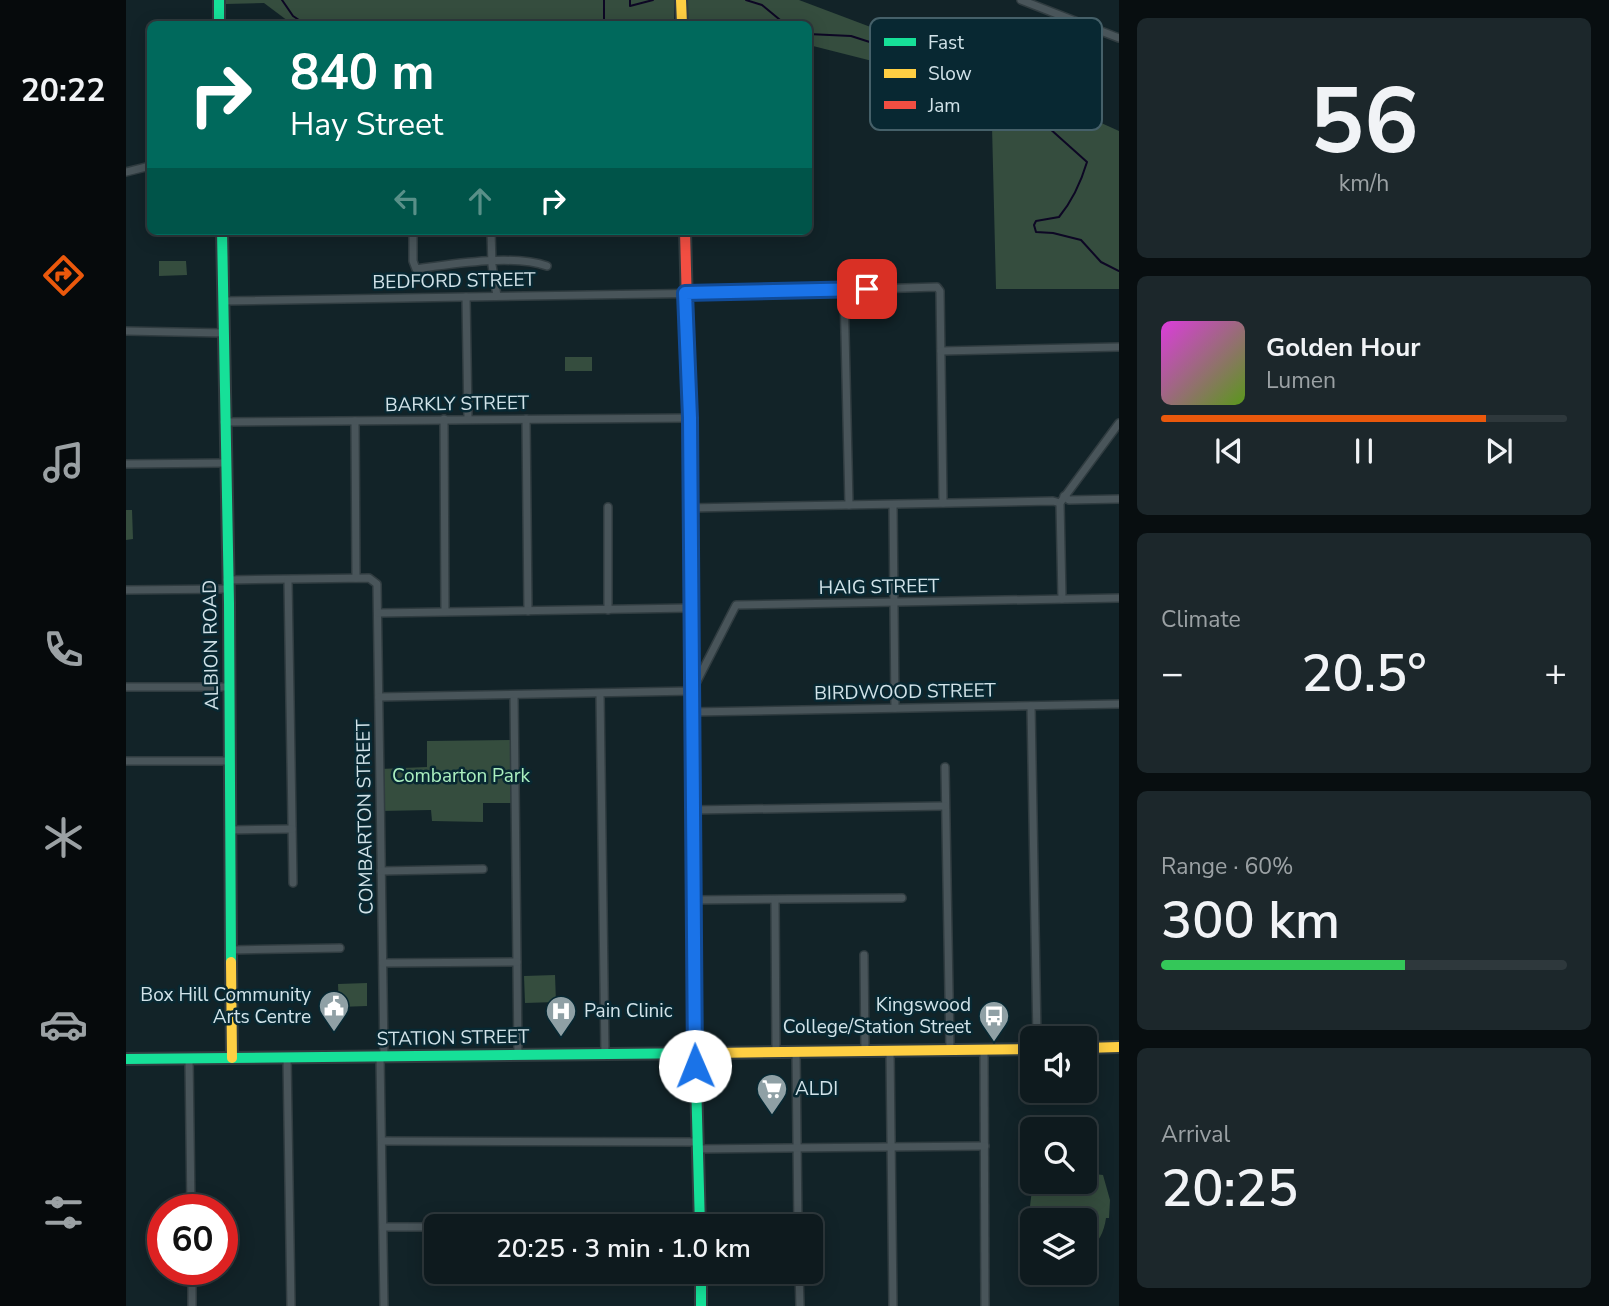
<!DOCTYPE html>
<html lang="en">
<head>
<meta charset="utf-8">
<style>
	body { margin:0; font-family:"Nunito Sans",sans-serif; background:#1c272b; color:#f1f3f6; height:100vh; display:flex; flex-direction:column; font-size:26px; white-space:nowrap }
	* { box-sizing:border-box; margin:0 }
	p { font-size:23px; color:#9ba1a4 }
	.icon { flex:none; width:38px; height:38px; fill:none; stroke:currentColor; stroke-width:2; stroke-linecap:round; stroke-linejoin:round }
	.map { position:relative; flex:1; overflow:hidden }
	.sheet { display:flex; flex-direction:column; gap:18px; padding:18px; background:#080e10; width:490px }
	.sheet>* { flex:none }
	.top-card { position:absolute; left:21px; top:21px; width:665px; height:214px; border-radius:10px; box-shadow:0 4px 18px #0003,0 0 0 2px #2e383c; background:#00695c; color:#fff; overflow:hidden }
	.tools { position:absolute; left:894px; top:1026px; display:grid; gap:14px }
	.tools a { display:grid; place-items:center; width:77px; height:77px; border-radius:10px; background:#0e1a1e; box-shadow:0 4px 18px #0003,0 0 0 2px #2e383c; font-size:35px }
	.speed { position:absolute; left:21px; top:1194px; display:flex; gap:14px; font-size:35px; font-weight:700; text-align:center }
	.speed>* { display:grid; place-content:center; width:91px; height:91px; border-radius:50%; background:#0e1a1e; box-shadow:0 4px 18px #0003,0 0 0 2px #2e383c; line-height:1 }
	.speed .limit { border:10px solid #d22; background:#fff; color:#111 }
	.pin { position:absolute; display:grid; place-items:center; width:60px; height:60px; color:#fff; margin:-30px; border-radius:14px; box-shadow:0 4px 10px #0006 }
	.me { position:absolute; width:77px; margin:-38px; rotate:359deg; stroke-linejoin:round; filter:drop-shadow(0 0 5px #0008) }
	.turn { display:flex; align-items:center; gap:24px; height:147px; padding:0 28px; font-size:32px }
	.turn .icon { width:91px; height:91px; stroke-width:2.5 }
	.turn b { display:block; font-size:49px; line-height:60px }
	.lanes { display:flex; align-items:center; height:66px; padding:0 28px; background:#0003; justify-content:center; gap:35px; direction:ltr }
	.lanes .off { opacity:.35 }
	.big { font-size:52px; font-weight:600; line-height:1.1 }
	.sheet .card { flex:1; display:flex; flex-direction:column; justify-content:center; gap:10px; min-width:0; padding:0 24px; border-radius:10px; background:#1c272b }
	.sheet .dial { align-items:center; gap:0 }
	.dial b { font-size:91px; line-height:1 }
	.song { display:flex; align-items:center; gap:21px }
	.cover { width:84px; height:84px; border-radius:10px; background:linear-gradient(135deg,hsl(300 70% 55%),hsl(90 70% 35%)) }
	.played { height:7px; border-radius:4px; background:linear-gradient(90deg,#ea580c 80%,#2e383c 80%) }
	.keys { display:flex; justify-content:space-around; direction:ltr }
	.heat { display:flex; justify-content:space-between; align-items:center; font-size:38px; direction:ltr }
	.charge { height:10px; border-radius:5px; background:linear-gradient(90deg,#34c759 60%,#2e383c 0) }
	.trip { position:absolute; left:298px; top:1214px; width:399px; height:70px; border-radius:10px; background:#0e1a1e; box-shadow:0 4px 18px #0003,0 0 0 2px #2e383c; font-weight:600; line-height:70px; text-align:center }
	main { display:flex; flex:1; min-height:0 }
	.dock { display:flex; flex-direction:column; width:126px; justify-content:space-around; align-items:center; background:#060a0c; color:#9ba1a4 }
	.dock .icon { width:49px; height:49px }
	.dock .current { color:#ea580c }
	.dock b { font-size:32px; color:#f1f3f6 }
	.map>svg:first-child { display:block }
</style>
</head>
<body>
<main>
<nav class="dock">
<b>20:22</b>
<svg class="icon current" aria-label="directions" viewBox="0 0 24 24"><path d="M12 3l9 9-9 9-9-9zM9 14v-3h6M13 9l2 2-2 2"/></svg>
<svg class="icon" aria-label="music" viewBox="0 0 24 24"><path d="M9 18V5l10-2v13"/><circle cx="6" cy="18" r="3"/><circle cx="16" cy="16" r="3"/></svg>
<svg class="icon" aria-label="phone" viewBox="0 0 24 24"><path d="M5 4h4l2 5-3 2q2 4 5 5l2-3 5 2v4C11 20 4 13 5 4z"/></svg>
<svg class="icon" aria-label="climate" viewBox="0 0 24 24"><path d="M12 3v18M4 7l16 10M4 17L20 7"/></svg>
<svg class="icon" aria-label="car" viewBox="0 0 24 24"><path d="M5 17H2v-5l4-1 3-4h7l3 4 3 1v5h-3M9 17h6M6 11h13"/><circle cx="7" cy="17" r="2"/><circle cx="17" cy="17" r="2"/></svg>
<svg class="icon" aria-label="filters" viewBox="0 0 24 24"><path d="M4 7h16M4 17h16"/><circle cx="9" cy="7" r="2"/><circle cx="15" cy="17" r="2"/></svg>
</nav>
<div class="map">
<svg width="993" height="1306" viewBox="0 0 993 1306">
	<rect width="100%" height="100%" fill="#122328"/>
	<g fill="#354d3e">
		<path d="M 99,0 L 548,0 L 548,24 L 166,24 L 138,3 L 99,4 Z"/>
		<path d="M 562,0 L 673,0 L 856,69 L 993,131 L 993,289 L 870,289 L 866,126 L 809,88 L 770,67 L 683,45 L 682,24 L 562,24 Z"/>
		<path d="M 33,261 L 60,261 L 61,275 L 33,276 Z"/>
		<rect x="439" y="357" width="27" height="14"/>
		<path d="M 0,510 L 6,510 L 7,539 L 0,540 Z"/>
		<path d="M 388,740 L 389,803 L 357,803 L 357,822 L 306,821 L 305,810 L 254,811 L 254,769 L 301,767 L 301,741 Z"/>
		<path d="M 429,975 L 430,1002 L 399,1003 L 398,976 Z"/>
		<path d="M 241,983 L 241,1006 L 213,1007 L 212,984 Z"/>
		<path d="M 959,1173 L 977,1175 L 984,1200 L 983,1218 L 980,1218 C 978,1232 973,1244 959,1251 L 959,1220 L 906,1220 L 906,1233 L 902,1223 L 907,1181 L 959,1181 Z"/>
	</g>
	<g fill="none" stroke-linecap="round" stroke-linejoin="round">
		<g stroke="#0d0724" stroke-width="2">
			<path d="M 156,0 L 167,16 L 179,24"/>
			<path d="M 504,0 L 504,6 L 527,0"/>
			<path d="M 620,0 L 636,5 L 659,24"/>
			<path d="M 478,24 L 478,0"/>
			<path d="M 682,34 L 725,36 L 753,45 L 808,72 L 862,113 L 913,119 L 961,162 C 955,182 947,200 933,217 L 910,221 L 908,225 L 910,232 L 927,233 L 955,240 L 975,262 L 993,271"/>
		</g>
		<g stroke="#303c40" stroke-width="10">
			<g id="street">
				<path d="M 895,0 L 993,38"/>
				<path d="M 0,172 L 24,166"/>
				<path d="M 287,231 L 287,261 L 290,269 C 326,264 387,254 421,266"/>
				<path d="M 365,231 L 366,265 L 371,296"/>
				<path d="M 718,290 L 723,505"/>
				<path d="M 340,297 L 342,419"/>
				<path d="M 97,301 L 648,292 L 811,287 L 814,291 L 817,503"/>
				<path d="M 0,331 L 98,333"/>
				<path d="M 815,351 L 993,347"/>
				<path d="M 318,419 L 319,611"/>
				<path d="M 400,419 L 402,611"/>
				<path d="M 229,421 L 230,578"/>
				<path d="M 98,422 L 564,418"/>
				<path d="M 0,464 L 99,463"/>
				<path d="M 938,496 L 943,500 L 993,499"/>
				<path d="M 767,505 L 769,708"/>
				<path d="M 564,508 L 927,501 L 934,503"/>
				<path d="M 101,580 L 243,578 L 251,584 L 258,1056"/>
				<path d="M 162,580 L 167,883"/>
				<path d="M 0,590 L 101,589"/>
				<path d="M 936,599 L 934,503 L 993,423"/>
				<path d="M 482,610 L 482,507"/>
				<path d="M 252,613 L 564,608"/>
				<path d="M 0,687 L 104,687"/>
				<path d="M 474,694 L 479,1054"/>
				<path d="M 388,695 L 392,1055"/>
				<path d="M 253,697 L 566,691 L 610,605 L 993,598"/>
				<path d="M 905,706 L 911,1038"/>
				<path d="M 566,712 L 993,704"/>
				<path d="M 0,761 L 104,761"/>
				<path d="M 819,767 L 824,1050"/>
				<path d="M 567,810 L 819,806"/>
				<path d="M 104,830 L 166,829"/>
				<path d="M 255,871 L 357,869"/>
				<path d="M 568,900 L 776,898"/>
				<path d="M 649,900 L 650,1052"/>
				<path d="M 105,950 L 214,948"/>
				<path d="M 738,955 L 739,1051"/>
				<path d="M 257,963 L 391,962"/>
				<path d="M 858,1050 L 859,1306"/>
				<path d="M 764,1051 L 767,1306"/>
				<path d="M 670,1052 L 672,1227"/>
				<path d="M 254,1056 L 258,1306"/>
				<path d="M 161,1057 L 165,1306"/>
				<path d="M 63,1058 L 65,1209"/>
				<path d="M 256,1141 L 572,1142"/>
				<path d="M 572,1149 L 859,1146"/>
				<path d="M 257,1227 L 310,1227"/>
				<path d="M 385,1227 L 574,1226"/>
				<path d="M 66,1269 L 66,1306"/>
				<path d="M 673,1272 L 674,1306"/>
			</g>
		</g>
		<g stroke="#303c40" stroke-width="14">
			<g id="fast">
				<path d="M 93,0 L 93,24"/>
				<path d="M 96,231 L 103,603 L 105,962"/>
				<path d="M 566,685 L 569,1043 L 574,1227"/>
				<path d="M 0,1059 L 584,1053"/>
				<path d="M 575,1272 L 575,1306"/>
			</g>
		</g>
		<g stroke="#303c40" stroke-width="14">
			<g id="slow">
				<path d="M 555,0 L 556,24"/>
				<path d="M 105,962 L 106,1058"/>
				<path d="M 959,1048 L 993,1047"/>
				<path d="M 584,1053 L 906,1049"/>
			</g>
		</g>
		<g stroke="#303c40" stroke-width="14">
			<path id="jam" d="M 559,231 L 564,418 L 566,685"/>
		</g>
		<use href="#street" stroke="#49555a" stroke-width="7"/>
		<use href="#fast" stroke="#16e098" stroke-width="10"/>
		<use href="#slow" stroke="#ffcf43" stroke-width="10"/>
		<use href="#jam" stroke="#f24e42" stroke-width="10"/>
	</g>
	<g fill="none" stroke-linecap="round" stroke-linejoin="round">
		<g stroke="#114b97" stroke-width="18">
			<path id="route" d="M 569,1066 L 564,418 L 559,293 L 741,289"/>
		</g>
		<use href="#route" stroke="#1a73e8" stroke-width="12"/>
	</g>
	<defs>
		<g id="civic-pin" transform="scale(1.575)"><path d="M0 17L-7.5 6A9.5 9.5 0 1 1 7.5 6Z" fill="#8fa0a5" stroke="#082832"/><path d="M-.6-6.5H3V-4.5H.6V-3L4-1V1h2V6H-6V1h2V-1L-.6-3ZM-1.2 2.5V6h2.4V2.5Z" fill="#fff"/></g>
		<g id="hospital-pin" transform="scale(1.575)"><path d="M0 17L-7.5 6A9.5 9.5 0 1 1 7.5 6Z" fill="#8fa0a5" stroke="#082832"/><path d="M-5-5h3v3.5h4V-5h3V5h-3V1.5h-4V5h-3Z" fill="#fff"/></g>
		<g id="bus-pin" transform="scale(1.575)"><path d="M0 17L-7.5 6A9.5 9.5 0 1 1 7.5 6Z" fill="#8fa0a5" stroke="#082832"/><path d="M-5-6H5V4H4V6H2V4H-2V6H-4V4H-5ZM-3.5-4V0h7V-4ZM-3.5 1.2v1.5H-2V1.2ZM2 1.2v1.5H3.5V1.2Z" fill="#fff"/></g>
		<g id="supermarket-pin" transform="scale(1.575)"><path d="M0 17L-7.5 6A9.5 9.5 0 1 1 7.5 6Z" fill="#8fa0a5" stroke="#082832"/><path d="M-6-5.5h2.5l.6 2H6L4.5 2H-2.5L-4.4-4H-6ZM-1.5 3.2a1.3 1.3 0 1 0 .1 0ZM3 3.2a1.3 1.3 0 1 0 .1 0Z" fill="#fff"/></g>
	</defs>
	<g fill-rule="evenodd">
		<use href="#civic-pin" x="208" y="1006"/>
		<use href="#hospital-pin" x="435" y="1011"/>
		<use href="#bus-pin" x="868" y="1016"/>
		<use href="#supermarket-pin" x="646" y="1089"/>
	</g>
	<g text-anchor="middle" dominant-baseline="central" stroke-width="5" stroke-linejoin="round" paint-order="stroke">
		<g font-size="19" fill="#d2e3e9" stroke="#082832">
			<text transform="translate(328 281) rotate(-1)">BEDFORD STREET</text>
			<text transform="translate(331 404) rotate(-1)">BARKLY STREET</text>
			<text transform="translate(753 587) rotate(-1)">HAIG STREET</text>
			<text transform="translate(85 645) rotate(-91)">ALBION ROAD</text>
			<text transform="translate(779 692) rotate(-1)">BIRDWOOD STREET</text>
			<text transform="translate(239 817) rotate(-91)">COMBARTON STREET</text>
			<text transform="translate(327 1038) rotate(-1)">STATION STREET</text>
		</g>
		<g font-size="19" fill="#abefbf" stroke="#082832">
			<text x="335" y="776">Combarton Park</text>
		</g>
		<g font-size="19" fill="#d2e3e9" stroke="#082832" text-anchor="end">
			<text x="185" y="995">Box Hill Community<tspan x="185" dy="22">Arts Centre</tspan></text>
			<text x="845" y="1005">Kingswood<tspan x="845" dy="22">College/Station Street</tspan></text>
			<text x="458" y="1011" text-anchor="start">Pain Clinic</text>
			<text x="669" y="1089" text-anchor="start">ALDI</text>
		</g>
	</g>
	<rect x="744" y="18" width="232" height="112" rx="10" fill="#082832" stroke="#456069" stroke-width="2"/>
	<rect x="758" y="38" width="32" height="8" fill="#16e098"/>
	<rect x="758" y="69" width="32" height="9" fill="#ffcf43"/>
	<rect x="758" y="101" width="32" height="8" fill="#f24e42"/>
	<g font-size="19" fill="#d2e3e9">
		<text x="802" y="49">Fast</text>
		<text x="802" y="80">Slow</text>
		<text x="802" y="112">Jam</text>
	</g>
</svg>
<div class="tools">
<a><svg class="icon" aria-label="sound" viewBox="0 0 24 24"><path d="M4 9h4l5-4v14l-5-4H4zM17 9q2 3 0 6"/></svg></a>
<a><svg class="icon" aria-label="search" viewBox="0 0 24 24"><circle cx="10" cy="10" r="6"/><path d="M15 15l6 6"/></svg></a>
<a><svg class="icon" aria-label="layers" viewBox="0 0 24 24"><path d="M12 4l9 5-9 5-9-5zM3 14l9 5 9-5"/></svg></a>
</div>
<div class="speed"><div class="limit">60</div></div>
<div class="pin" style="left:741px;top:289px;background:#d93025"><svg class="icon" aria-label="arrive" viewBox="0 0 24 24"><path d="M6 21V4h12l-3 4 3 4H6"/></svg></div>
<svg class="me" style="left:569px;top:1066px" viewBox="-20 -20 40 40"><circle r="19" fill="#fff"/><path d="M0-13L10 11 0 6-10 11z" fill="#1a73e8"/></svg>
<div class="trip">20:25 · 3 min · 1.0 km</div>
<div class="top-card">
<div class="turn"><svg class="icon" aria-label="right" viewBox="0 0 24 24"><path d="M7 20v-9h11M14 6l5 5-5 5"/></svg><div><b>840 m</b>Hay Street</div></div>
<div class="lanes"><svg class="icon off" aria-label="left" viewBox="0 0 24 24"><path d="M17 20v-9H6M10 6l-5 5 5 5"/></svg><svg class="icon off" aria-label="ahead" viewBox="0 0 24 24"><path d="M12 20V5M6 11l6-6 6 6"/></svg><svg class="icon" aria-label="right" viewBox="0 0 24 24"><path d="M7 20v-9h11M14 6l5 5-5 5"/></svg></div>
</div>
</div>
<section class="sheet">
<div class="card dial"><b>56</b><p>km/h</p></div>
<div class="card">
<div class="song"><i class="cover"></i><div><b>Golden Hour</b><p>Lumen</p></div></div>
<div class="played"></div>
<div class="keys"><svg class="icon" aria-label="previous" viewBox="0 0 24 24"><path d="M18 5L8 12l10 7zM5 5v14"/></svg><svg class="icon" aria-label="pause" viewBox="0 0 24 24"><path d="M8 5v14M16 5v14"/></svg><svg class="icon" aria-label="next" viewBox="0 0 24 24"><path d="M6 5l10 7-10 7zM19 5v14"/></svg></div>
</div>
<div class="card"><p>Climate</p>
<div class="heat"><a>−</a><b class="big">20.5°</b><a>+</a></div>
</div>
<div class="card"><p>Range · 60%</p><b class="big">300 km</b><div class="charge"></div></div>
<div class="card"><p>Arrival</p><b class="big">20:25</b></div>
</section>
</main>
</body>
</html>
